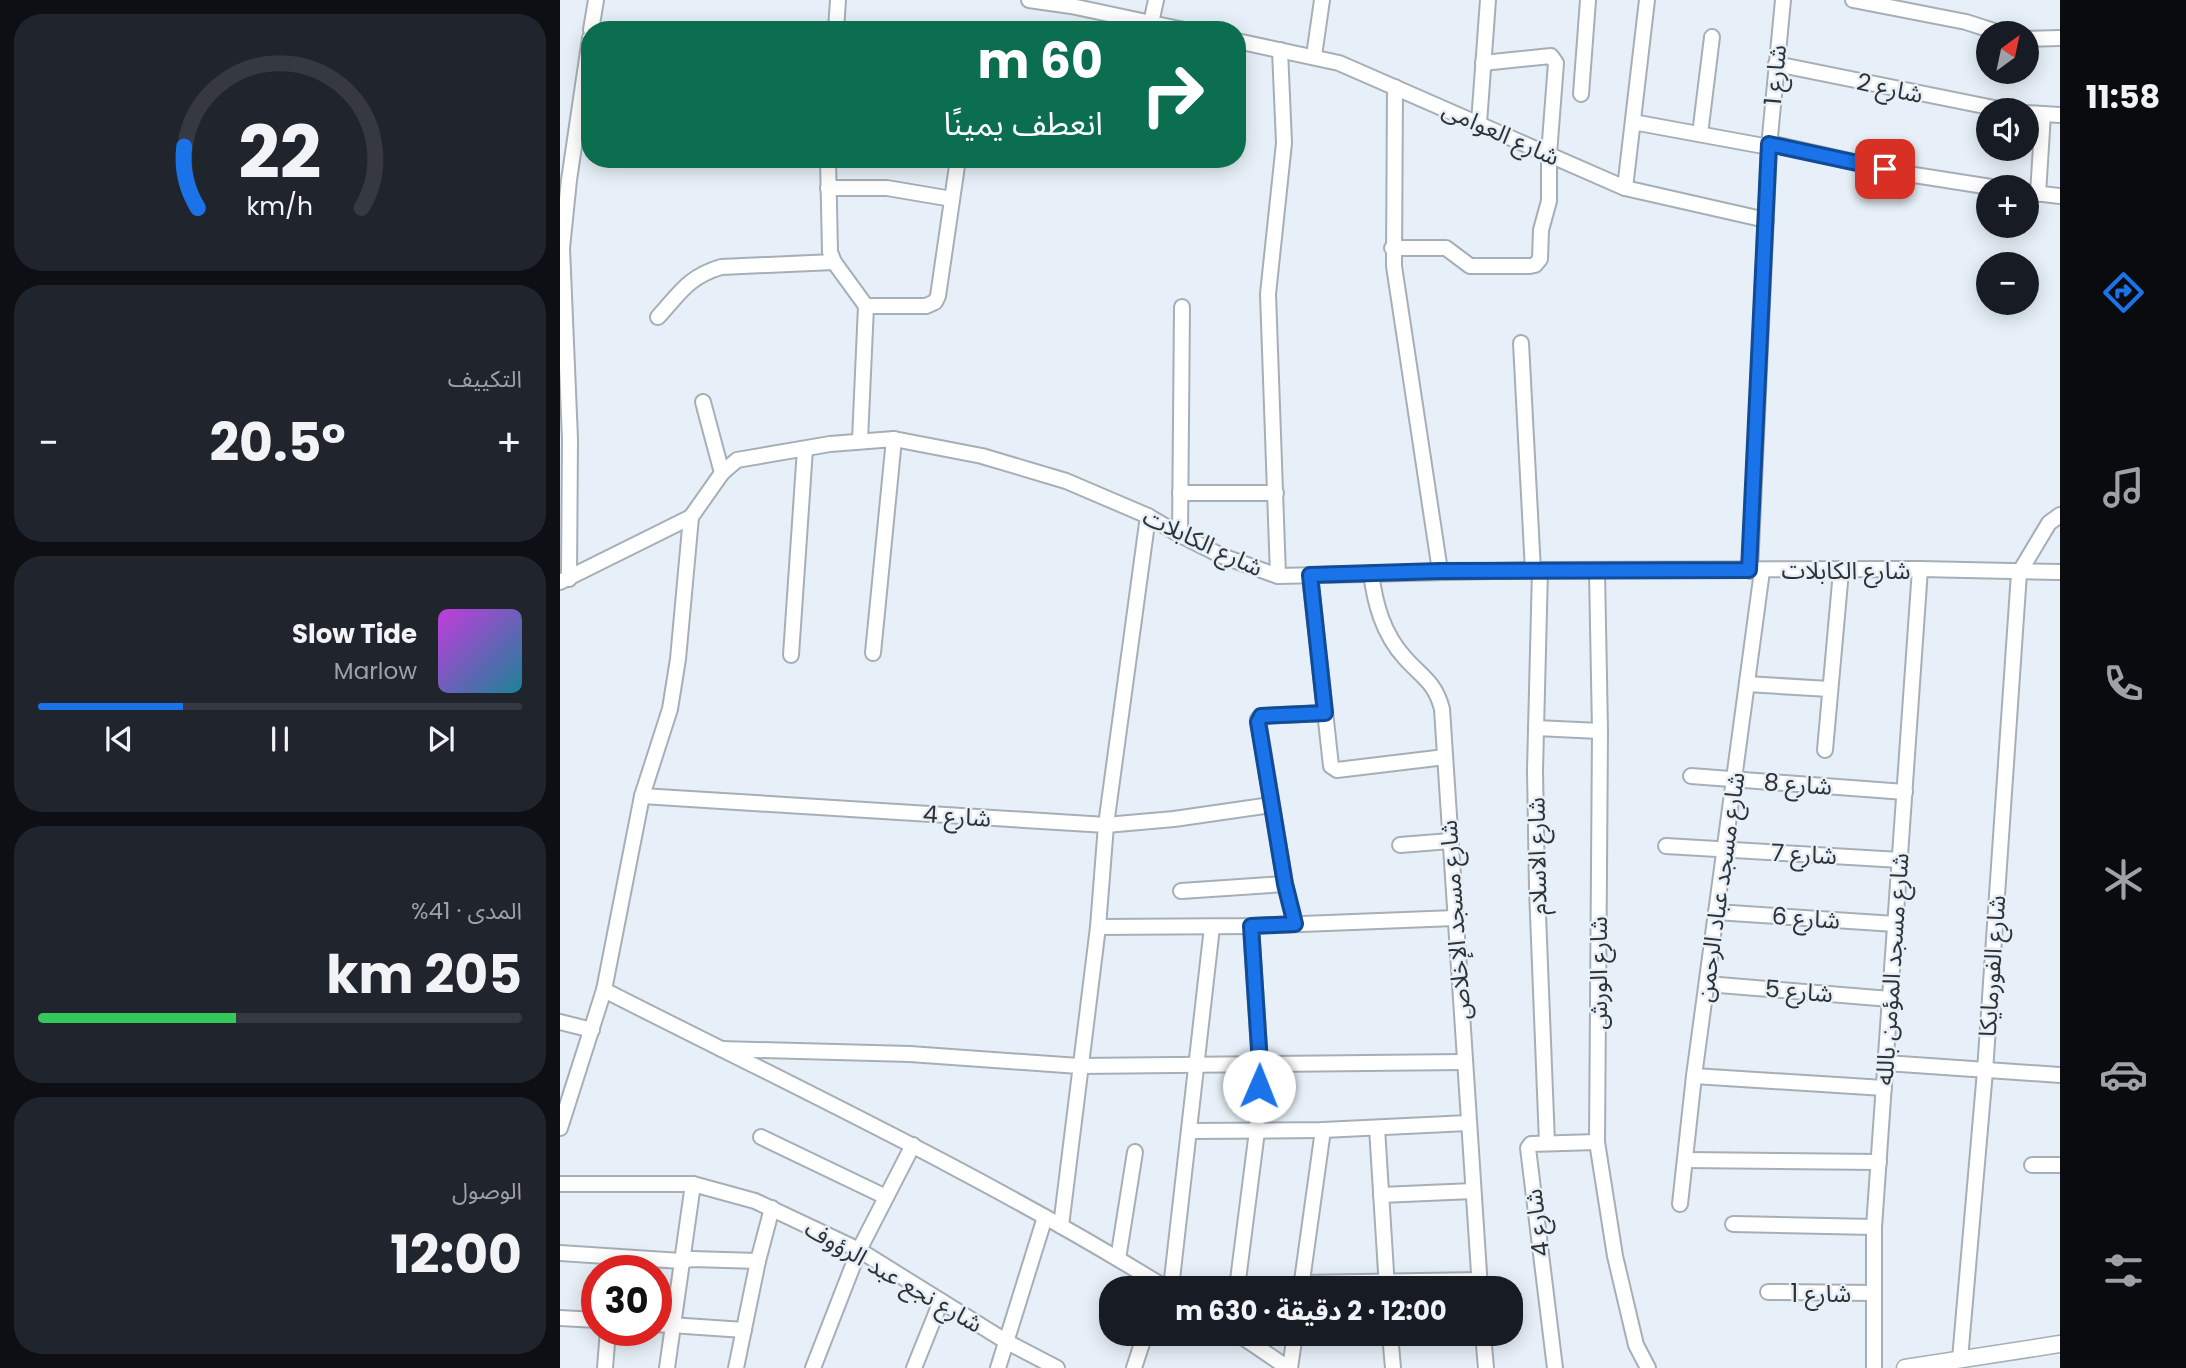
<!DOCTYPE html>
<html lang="ar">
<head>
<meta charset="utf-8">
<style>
	body { margin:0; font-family:Poppins,"Noto Sans Arabic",sans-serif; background:#20242c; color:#f1f3f6; direction:rtl; height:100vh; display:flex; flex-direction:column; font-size:26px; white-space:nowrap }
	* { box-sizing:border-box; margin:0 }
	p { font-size:23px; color:#9ea1a6 }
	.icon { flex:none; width:38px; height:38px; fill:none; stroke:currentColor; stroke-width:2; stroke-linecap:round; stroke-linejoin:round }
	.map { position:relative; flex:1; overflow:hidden; direction:ltr }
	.panel { display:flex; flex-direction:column; gap:14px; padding:14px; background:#0d0f14; width:560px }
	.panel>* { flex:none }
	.guide { position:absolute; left:21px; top:21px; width:665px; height:147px; border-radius:28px; box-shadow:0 4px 18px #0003; direction:rtl; background:#0b6e4f; color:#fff; overflow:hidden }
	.needle { width:46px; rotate:33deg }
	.tools { position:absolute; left:1416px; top:21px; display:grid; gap:14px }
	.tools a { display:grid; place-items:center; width:63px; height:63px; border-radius:50%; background:#171b24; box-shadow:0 4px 18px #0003; font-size:35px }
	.speed { position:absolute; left:21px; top:1255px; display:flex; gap:14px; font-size:35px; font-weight:700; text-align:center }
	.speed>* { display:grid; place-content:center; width:91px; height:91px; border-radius:50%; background:#171b24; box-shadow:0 4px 18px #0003; line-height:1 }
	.speed .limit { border:10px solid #d22; background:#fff; color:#111 }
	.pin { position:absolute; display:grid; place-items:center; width:60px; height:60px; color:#fff; margin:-30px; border-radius:14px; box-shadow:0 4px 10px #0006 }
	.me { position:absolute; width:77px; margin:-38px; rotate:1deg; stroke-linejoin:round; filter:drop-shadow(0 0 5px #0008) }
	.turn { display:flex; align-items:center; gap:24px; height:147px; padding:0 28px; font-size:32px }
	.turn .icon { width:91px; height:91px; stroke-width:2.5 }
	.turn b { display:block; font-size:49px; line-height:60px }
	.big { font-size:52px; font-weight:700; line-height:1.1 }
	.panel .widget { flex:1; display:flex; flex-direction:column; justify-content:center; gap:10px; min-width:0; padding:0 24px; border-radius:28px; background:#20242c }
	.panel .dial { align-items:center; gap:0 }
	.dial svg { height:182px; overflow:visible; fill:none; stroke:#363941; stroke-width:7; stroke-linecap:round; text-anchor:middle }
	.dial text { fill:#f1f3f6; stroke:none }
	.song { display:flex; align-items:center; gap:21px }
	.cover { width:84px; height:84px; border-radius:10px; background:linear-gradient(135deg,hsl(290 70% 55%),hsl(190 70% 35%)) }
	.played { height:7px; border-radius:4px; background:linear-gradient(90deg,#1a73e8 30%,#363941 30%) }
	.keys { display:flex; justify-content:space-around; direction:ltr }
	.heat { display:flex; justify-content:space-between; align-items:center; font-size:38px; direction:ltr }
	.charge { height:10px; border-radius:5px; background:linear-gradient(90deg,#34c759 41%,#363941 0) }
	.trip { position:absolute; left:539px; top:1276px; width:424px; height:70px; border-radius:28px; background:#171b24; box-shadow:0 4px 18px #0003; font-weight:700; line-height:70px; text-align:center; direction:rtl }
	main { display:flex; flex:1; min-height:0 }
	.tabs { display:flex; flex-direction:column; width:126px; justify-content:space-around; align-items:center; background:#090b0e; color:#9ea1a6 }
	.tabs .icon { width:49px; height:49px }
	.tabs .selected { color:#1a73e8 }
	.tabs b { font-size:32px; color:#f1f3f6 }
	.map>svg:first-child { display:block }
</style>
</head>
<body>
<main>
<nav class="tabs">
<b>11:58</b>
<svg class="icon selected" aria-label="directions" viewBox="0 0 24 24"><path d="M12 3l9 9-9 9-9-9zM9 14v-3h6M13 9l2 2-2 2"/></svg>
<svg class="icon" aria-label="music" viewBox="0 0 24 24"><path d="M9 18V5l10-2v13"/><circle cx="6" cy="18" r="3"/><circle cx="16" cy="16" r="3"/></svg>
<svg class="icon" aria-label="phone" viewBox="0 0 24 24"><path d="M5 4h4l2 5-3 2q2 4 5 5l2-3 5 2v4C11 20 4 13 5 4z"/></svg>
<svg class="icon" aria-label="climate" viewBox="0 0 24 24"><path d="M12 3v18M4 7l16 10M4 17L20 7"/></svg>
<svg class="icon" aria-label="car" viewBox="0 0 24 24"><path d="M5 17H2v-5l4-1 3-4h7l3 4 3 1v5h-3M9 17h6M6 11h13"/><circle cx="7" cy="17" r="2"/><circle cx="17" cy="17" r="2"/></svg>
<svg class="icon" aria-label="filters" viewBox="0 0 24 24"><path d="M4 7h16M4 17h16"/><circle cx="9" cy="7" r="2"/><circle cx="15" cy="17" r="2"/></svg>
</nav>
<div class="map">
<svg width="1500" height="1368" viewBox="0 0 1500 1368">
	<rect width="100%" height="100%" fill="#e7f0f8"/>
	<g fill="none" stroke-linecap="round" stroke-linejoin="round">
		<g stroke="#a6afb6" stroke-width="18">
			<g id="minor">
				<path d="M 469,0 L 511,6 L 624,30"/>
				<path d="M 1293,0 L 1406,22 L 1440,33"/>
				<path d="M 591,23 L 596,0"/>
				<path d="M 31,30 L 36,0"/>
				<path d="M 276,30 L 278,0"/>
				<path d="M 1466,39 L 1500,38"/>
				<path d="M 677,41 L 779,63 L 1065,188 L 1206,220"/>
				<path d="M 754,56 L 762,0"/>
				<path d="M 1216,64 L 1444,110"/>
				<path d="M 835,87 L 834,266 L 880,571"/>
				<path d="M 1021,94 L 1028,0"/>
				<path d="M 1466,113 L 1500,115"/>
				<path d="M 1073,122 L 1209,147"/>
				<path d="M 919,123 L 928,0"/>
				<path d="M 1140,134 L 1152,37"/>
				<path d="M 1209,143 L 1348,174 L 1431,187"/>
				<path d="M 268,159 L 270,252 L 274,262 L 306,306 L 300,440"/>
				<path d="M 268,188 L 327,188 L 392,199"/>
				<path d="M 1065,188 L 1087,0"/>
				<path d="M 1466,192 L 1500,196"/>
				<path d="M 1478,194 L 1483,114"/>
				<path d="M 832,248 L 886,248 L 910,266 L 970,266 L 975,265 L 980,259 L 981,230 L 989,201 L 989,154 L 996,63 L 991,56 L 923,63"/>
				<path d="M 306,306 L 366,306 L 375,302 L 378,296 L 398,159"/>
				<path d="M 98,317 C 120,293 128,277 161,267 L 274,262"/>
				<path d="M 961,343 L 973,571"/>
				<path d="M 143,402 L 162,473"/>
				<path d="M 620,493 L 716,493"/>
				<path d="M 620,535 L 622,307"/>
				<path d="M 980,570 L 975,770 L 977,889 L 987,1143"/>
				<path d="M 1037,571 L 1040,731 L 1037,1142 L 1055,1256 L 1076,1345 L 1088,1368"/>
				<path d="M 1190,571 L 1209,147 L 1223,0"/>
				<path d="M 811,573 C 815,604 823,634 845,658 C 862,677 875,682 882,709 L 920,1288"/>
				<path d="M 750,575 L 771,766 L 777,770 L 885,757"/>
				<path d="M 718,576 L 708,294 L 724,143 L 720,50"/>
				<path d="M 9,579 L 10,439 L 2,248 L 9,180 L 30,38"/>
				<path d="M 0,582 L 131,517 L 162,473 L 177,460 L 270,444 L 334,439 L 422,456 L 506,481 L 588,516 L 620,535 L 662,556 L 718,576 L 980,570 L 1360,569 L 1500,572"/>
				<path d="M 313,653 L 334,439"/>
				<path d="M 231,655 L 245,449"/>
				<path d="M 1187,684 L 1269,689"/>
				<path d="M 976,728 L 1040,731"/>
				<path d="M 1265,750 L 1281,571"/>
				<path d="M 1131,776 L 1345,792"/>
				<path d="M 82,796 L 546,825 L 614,819 L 711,805"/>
				<path d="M 840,845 L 890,841"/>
				<path d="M 1106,846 L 1340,860"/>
				<path d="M 621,891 L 725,884"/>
				<path d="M 1156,912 L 1335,924"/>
				<path d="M 735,924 L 725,884 L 698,719 L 701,716 L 765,713"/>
				<path d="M 538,927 L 691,926 L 895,918"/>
				<path d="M 1147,984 L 1330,999"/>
				<path d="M 44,990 C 233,1086 425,1176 606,1288"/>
				<path d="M 0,1022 L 32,1030"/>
				<path d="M 161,1049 L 350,1054 L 519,1066 L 904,1062"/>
				<path d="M 1326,1063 L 1500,1075"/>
				<path d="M 1134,1076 L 1324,1088"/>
				<path d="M 0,1128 L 44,990 L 82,796 L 110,709 L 118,659 L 131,517"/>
				<path d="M 817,1128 L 827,1288"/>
				<path d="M 629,1131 L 763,1130 L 908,1123"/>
				<path d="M 201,1137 L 326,1197"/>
				<path d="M 1125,1160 L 1319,1162"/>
				<path d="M 1472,1165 L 1500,1165"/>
				<path d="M 0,1184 L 133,1184 L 195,1201 L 299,1250 L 447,1342 L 497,1368"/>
				<path d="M 821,1195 L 913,1191"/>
				<path d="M 1120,1204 L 1134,1076 L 1202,571"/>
				<path d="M 1173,1224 L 1314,1227"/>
				<path d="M 501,1226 L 538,927 L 546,825 L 588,516"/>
				<path d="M 0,1253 L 121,1261 L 132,1259 L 198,1261"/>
				<path d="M 558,1259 L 575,1152"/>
				<path d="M 742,1283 L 920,1280"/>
				<path d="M 611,1288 L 652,927"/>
				<path d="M 677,1288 L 697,1131 L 700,1064 L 691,926"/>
				<path d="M 741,1288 L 763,1130"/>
				<path d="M 1208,1292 L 1314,1293"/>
				<path d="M 0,1318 L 37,1320"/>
				<path d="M 96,1324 L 184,1330"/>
				<path d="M 678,1334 L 728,1368"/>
				<path d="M 830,1334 L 833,1368"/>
				<path d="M 923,1334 L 926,1368"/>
				<path d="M 1400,1359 L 1425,1071 L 1459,573 L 1489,523 L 1500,515"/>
				<path d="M 45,1368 L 48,1330"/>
				<path d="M 107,1368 L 133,1184"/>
				<path d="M 176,1368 L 198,1261 L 212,1208"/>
				<path d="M 253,1368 L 299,1250 L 353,1145"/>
				<path d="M 354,1368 L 381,1301"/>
				<path d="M 438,1368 L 485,1217"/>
				<path d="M 574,1368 L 585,1334"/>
				<path d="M 730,1368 L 735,1334"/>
				<path d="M 995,1368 L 968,1148 L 971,1144 L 1037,1142"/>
				<path d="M 1314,1368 L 1314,1227 L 1360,569"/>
			</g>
		</g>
		<g stroke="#a6afb6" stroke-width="19">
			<path id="tertiary" d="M 1345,1368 L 1500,1344"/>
		</g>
		<use href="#minor" stroke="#fff" stroke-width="14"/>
		<use href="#tertiary" stroke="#fff" stroke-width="16"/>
	</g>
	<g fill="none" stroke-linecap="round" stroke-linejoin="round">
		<g stroke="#114b97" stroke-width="18">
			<path id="route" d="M 699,1086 L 700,1064 L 691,926 L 735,924 L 725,884 L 698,722 L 701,716 L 765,713 L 750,575 L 880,571 L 1189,570 L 1209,144 L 1325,169"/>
		</g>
		<use href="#route" stroke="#1a73e8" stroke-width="12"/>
	</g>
	<g text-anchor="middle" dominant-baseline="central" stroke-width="5" stroke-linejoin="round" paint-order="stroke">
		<g font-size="24" fill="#2f3336" stroke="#e7f0f8">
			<text transform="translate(1215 75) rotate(-85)">شارع 1</text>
			<text transform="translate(1330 88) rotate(12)">شارع 2</text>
			<text transform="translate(941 133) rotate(24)">شارع العوامى</text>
			<text transform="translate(643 542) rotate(25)">شارع الكابلات</text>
			<text x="1286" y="570">شارع الكابلات</text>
			<text transform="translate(1238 784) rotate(4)">شارع 8</text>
			<text transform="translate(397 816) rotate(4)">شارع 4</text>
			<text transform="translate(1244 854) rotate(3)">شارع 7</text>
			<text transform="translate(977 856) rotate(-91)">شارع الاسلام</text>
			<text transform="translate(1160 887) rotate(-82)">شارع مسجد عباد الرحمن</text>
			<text transform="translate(1246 918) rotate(4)">شارع 6</text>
			<text transform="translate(895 920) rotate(-94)">شارع مسجد الإخلاص</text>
			<text transform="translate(1432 966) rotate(-86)">شارع الفورمايكا</text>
			<text transform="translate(1332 969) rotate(-86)">شارع مسجد المؤمن بالله</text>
			<text transform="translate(1038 973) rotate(-90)">شارع الورش</text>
			<text transform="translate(1239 991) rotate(5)">شارع 5</text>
			<text transform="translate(977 1223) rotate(-97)">شارع 4</text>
			<text transform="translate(334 1276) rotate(30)">شارع نجع عبد الرؤوف</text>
			<text x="1261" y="1293">شارع 1</text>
		</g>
	</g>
</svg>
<div class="tools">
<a><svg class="needle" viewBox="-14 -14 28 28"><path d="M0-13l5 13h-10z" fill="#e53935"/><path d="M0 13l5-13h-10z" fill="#9ea1a6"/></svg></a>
<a><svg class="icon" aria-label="sound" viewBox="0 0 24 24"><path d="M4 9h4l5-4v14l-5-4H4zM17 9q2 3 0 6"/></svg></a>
<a>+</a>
<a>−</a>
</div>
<div class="speed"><div class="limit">30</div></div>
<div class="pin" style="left:1325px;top:169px;background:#d93025"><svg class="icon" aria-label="arrive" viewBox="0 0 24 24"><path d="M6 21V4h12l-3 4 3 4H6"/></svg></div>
<svg class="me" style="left:699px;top:1086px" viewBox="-20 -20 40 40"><circle r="19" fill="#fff"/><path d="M0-13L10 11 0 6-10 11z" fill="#1a73e8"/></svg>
<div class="trip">12:00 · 2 دقيقة · 630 m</div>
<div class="guide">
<div class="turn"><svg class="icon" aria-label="right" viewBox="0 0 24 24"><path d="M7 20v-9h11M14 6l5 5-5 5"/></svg><div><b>60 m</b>انعطف يمينًا</div></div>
</div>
</div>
<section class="panel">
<div class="widget dial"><svg viewBox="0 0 100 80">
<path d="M14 69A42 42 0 1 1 86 69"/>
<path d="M14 69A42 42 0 0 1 8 42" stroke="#1a73e8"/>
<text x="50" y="56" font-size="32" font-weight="700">22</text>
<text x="50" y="72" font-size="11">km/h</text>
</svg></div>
<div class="widget"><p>التكييف</p>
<div class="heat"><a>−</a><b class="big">20.5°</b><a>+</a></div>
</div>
<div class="widget">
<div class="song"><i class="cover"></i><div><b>Slow Tide</b><p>Marlow</p></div></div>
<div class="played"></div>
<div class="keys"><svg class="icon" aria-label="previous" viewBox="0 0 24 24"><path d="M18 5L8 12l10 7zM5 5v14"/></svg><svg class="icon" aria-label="pause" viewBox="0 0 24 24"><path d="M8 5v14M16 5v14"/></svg><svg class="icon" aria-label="next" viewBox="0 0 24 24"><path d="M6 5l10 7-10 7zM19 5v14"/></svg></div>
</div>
<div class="widget"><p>المدى · 41%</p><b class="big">205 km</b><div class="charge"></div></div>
<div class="widget"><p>الوصول</p><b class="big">12:00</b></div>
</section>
</main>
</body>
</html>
